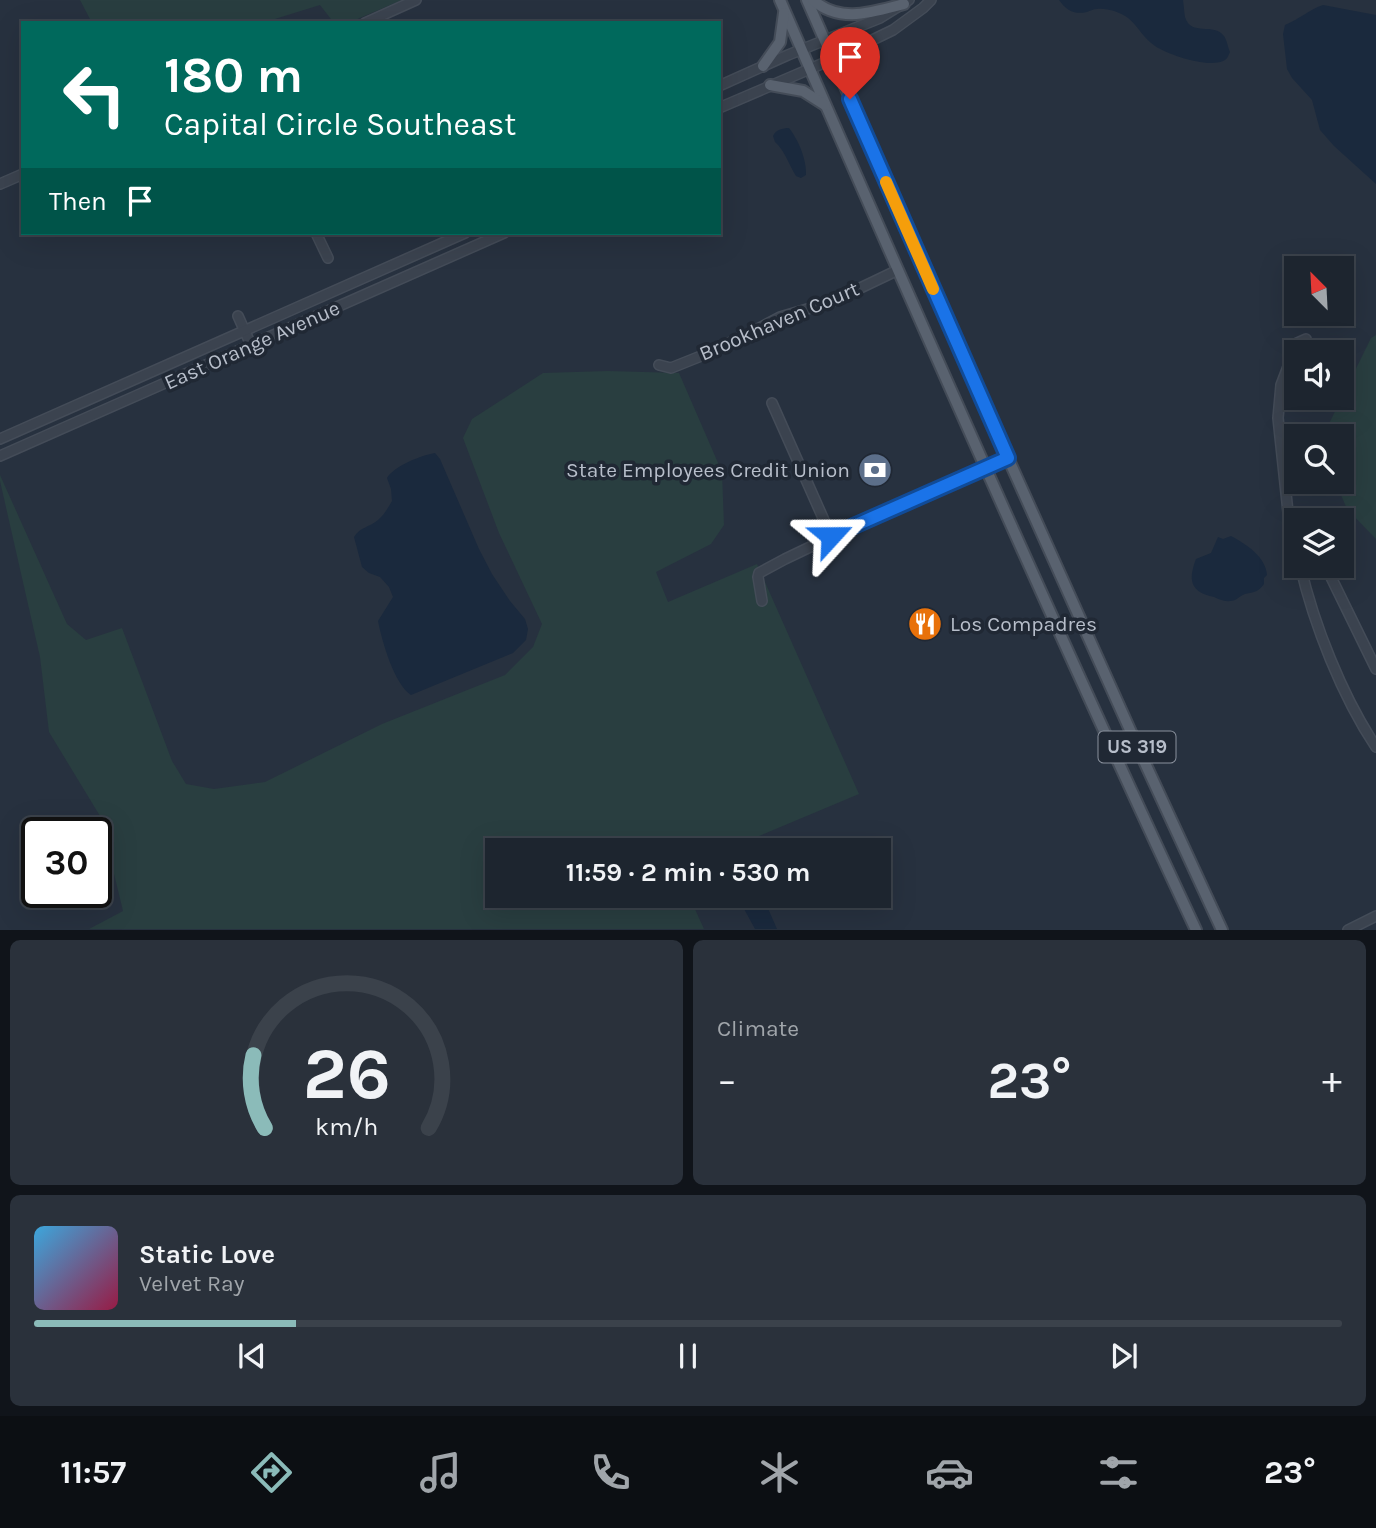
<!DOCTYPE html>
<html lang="en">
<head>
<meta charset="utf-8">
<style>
	body { margin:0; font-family:Karla,sans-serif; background:#2a313b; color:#f1f3f6; height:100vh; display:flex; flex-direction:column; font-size:26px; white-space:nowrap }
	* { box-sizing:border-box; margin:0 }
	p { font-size:23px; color:#a0a5aa }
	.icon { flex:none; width:38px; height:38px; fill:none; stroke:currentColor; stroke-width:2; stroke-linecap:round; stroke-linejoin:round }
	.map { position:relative; height:930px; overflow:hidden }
	.sheet { display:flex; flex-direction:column; gap:10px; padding:10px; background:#10141a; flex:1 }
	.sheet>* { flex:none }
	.guide { position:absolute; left:21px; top:21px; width:700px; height:214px; border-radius:0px; box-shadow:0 7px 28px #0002,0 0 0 2px #3b424b; background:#00695c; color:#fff; overflow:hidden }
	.needle { width:46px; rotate:336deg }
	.tools { position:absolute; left:1284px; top:256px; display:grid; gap:14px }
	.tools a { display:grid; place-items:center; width:70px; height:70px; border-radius:0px; background:#1d252f; box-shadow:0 7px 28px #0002,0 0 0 2px #3b424b; font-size:35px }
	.speed { position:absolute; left:21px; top:817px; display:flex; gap:14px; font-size:35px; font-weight:700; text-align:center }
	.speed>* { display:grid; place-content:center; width:91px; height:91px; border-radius:50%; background:#1d252f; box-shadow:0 7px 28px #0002,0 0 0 2px #3b424b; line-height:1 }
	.speed .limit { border:4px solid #111; border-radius:10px; background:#fff; color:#111 }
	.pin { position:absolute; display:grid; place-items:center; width:60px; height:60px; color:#fff; margin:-72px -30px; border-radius:50% 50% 50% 0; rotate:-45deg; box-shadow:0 0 7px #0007 }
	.pin .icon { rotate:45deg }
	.me { position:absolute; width:77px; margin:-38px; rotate:66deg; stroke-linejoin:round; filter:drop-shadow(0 0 5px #0008) }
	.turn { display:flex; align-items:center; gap:24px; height:147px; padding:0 28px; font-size:32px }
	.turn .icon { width:91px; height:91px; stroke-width:2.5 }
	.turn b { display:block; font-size:49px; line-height:60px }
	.then { display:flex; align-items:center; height:66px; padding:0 28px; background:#0003; gap:14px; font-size:26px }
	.big { font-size:52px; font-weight:700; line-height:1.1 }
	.sheet .card { flex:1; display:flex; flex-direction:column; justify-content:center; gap:10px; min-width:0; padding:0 24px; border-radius:10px; background:#2a313b }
	.sheet .dial { align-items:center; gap:0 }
	.dial svg { height:182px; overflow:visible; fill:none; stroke:#3b424b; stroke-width:7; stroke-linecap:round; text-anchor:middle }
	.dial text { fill:#f1f3f6; stroke:none }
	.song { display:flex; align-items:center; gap:21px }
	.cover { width:84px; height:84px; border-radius:10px; background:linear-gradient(135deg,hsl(200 70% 55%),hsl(340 70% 35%)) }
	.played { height:7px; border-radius:4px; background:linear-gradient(90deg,#8bbbb9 20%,#3b424b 20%) }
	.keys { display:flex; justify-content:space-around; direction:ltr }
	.heat { display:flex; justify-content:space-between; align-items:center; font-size:38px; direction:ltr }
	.sheet .tiles { flex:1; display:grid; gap:10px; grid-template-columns:1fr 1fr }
	.card:last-child { grid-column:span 2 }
	.trip { position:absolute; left:485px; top:838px; width:406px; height:70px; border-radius:0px; background:#1d252f; box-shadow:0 7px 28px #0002,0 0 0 2px #3b424b; font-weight:700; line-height:70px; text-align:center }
	.dock { display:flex; height:112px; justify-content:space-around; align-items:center; background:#0c0f13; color:#a0a5aa }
	.dock .icon { width:49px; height:49px }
	.dock .current { color:#8bbbb9 }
	.dock b { font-size:32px; color:#f1f3f6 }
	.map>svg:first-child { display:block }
</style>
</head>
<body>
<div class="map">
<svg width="1376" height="930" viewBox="0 0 1376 930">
	<rect width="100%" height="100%" fill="#27313f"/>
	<g fill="#293e40">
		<path d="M 80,0 L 402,0 L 348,23 L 334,23 L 320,5 L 262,23 L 92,23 Z"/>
		<path d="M 1376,335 L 1376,539 L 1347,509 L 1335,481 L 1342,481 L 1342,436 L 1323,436 L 1371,338 Z"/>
		<path d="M 608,371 L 679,373 L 722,472 L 724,525 L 711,544 L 656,572 L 668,602 L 757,564 L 859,794 L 726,850 L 497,850 L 497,896 L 689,896 L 704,929 L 89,929 L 123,911 L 100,816 L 49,732 L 40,657 L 0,481 L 0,475 L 67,624 L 86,640 L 122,628 L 172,761 L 186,784 L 214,789 L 265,782 L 382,724 L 505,675 L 533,647 L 542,624 L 499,533 L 463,438 L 472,419 L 543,373 Z"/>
	</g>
	<g fill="#1a293d">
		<path d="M 1059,0 L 1183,0 C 1184,6 1184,12 1185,17 C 1191,37 1214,22 1224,36 C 1227,40 1228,48 1230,52 C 1228,56 1228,59 1223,61 C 1207,68 1169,55 1155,46 C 1144,39 1138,26 1128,18 C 1120,12 1107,8 1097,9 C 1093,9 1090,11 1087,12 C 1074,15 1066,10 1059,0 Z"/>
		<path d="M 1323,5 L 1376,15 L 1376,184 L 1334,146 L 1320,130 L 1312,100 L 1292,78 L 1287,69 L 1283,34 L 1285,25 C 1300,19 1308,10 1323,5 Z"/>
		<path d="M 789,128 C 798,139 807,160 806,175 L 801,178 L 796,176 C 789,165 785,151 775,142 L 773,136 C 775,130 783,128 789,128 Z"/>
		<path d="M 435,453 L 440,459 L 479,549 L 492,574 L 510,601 L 525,619 L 528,629 L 526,640 L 513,653 L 411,695 C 394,684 382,641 378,621 L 393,597 L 389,587 L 380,577 L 369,573 L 362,567 L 354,537 C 360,527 370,527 378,520 C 384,515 388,508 392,501 L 391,489 L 387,478 C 394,466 422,455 435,453 Z"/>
		<path d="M 1231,536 C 1246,544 1266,557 1267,575 L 1264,578 L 1264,584 C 1258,592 1255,592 1245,594 C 1239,596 1237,601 1230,601 C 1224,602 1219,599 1214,597 C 1190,592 1188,580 1196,559 L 1211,553 L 1218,537 L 1223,539 Z"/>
		<path d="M 749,896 L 761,896 L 763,897 L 777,929 L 755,929 L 743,907 L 744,900 Z"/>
	</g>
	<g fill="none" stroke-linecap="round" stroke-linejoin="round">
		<g stroke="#444c58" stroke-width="12">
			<g id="minor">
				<path d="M 365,23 L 416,0"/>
				<path d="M 719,86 L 788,55 L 880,18 L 909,0"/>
				<path d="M 719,108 L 833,59 L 893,30 L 923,8 L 931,0"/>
				<path d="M 0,184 L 23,174"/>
				<path d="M 316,233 L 328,258"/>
				<path d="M 238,316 L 251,345"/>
				<path d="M 659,365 L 671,368 L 706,354 L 752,332 L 780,317 L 831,302 L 898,270"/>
				<path d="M 772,403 L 831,536 L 1008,458"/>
				<path d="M 0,439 L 465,233"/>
				<path d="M 0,456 L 504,233"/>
				<path d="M 1288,515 L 1307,515 L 1311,520"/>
				<path d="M 1297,552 L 1288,512 L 1278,418 L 1281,385 L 1297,343 L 1306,339"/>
				<path d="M 1300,565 C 1314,625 1342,696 1376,747"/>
				<path d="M 1325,565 L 1376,669"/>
				<path d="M 762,601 L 758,577 L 759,573 L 785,559 L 831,537"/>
				<path d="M 1348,930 L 1376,916"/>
			</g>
		</g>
		<g stroke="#444c58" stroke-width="14">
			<g id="major">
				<path d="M 780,0 C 915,311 1052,622 1196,930"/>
				<path d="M 807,0 L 1008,458 L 1139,750 L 1222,930"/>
				<path d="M 813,0 C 840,24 873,12 904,4"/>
				<path d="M 763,66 L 780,42 L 784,13"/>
				<path d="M 770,85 L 803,91 L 825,105"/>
			</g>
		</g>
		<use href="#minor" stroke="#3b434f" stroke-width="9"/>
		<use href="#major" stroke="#59626f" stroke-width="10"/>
	</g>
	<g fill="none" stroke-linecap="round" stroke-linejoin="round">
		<g stroke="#114b97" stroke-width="18">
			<path id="route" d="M 831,536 L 1008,458 L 850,99"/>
		</g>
		<use href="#route" stroke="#1a73e8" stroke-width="12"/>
		<path stroke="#f59e0b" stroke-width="12" d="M 886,182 L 933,289"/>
	</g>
	<defs>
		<g id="bank-disc" transform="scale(1.75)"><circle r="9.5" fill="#5c6f8a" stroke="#202834"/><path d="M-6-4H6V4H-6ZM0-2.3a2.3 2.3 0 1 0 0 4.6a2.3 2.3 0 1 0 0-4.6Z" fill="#fff"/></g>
		<g id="restaurant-disc" transform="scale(1.75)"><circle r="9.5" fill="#e8710a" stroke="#202834"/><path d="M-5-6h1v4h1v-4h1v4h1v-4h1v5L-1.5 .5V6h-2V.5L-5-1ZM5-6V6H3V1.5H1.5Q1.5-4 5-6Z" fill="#fff"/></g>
	</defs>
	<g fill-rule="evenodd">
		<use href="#bank-disc" x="875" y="470"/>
		<use href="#restaurant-disc" x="925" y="624"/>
	</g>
	<g text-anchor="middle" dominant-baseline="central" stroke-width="7" stroke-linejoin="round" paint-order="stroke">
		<rect fill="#202834" stroke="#8a919d" stroke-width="2" x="1098.5" y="731.5" width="77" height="31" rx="5"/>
		<g font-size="19" font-weight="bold" fill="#b7beca">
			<text x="1137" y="747">US 319</text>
		</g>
		<g font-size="21" fill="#b7beca" stroke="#202834">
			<text transform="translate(779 321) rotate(-23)">Brookhaven Court</text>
			<text transform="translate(252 345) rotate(-24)">East Orange Avenue</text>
		</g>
		<g font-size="21" fill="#b7beca" stroke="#202834" text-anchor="end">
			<text x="850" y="470">State Employees Credit Union</text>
			<text x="950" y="624" text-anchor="start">Los Compadres</text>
		</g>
	</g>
</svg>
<div class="tools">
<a><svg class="needle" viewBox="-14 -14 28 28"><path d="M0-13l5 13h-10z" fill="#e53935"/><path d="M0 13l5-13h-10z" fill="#a0a5aa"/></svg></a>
<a><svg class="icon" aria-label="sound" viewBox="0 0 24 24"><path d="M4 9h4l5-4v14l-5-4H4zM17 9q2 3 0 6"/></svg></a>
<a><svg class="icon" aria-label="search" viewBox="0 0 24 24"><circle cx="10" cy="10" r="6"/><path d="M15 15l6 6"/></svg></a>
<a><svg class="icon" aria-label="layers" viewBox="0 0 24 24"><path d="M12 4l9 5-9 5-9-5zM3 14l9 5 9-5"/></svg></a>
</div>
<div class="speed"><div class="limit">30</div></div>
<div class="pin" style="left:850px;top:99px;background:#d93025"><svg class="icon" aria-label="arrive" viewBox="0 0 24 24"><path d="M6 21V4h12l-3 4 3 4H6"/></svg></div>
<svg class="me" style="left:831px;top:536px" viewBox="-20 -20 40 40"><path d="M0-17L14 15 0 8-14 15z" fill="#1a73e8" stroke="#fff" stroke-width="4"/></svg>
<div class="trip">11:59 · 2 min · 530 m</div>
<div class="guide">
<div class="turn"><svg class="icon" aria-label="left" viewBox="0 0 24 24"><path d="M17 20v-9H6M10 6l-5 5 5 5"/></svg><div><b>180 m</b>Capital Circle Southeast</div></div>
<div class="then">Then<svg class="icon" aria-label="arrive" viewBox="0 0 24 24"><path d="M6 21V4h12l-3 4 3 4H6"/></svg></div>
</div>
</div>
<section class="sheet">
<div class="tiles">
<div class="card dial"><svg viewBox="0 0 100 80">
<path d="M14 69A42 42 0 1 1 86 69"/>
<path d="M14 69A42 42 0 0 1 9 37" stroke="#8bbbb9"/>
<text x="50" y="56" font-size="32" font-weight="700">26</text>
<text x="50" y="72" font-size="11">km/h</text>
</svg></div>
<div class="card"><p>Climate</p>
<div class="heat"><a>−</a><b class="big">23°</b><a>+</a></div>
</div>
<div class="card">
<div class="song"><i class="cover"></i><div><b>Static Love</b><p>Velvet Ray</p></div></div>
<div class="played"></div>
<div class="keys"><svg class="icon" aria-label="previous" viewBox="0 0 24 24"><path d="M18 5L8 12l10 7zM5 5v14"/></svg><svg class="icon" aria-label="pause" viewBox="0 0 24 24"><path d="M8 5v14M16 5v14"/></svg><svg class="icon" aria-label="next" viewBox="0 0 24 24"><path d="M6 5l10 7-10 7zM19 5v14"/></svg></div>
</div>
</div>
</section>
<nav class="dock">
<b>11:57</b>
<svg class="icon current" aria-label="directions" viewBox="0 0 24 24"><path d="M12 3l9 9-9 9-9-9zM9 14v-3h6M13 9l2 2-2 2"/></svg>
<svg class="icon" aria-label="music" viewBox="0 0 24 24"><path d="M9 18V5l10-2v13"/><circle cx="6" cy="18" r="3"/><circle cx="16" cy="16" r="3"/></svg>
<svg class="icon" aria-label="phone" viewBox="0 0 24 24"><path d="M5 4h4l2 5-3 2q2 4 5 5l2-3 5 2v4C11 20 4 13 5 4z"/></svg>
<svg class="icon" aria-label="climate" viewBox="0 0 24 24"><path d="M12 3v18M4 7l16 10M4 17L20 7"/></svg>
<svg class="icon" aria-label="car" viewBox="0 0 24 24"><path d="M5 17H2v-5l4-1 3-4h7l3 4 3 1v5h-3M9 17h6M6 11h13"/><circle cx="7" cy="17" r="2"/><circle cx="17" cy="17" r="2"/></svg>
<svg class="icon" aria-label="filters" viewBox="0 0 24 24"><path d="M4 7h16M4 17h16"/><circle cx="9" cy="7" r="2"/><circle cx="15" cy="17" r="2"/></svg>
<b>23°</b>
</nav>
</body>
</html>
